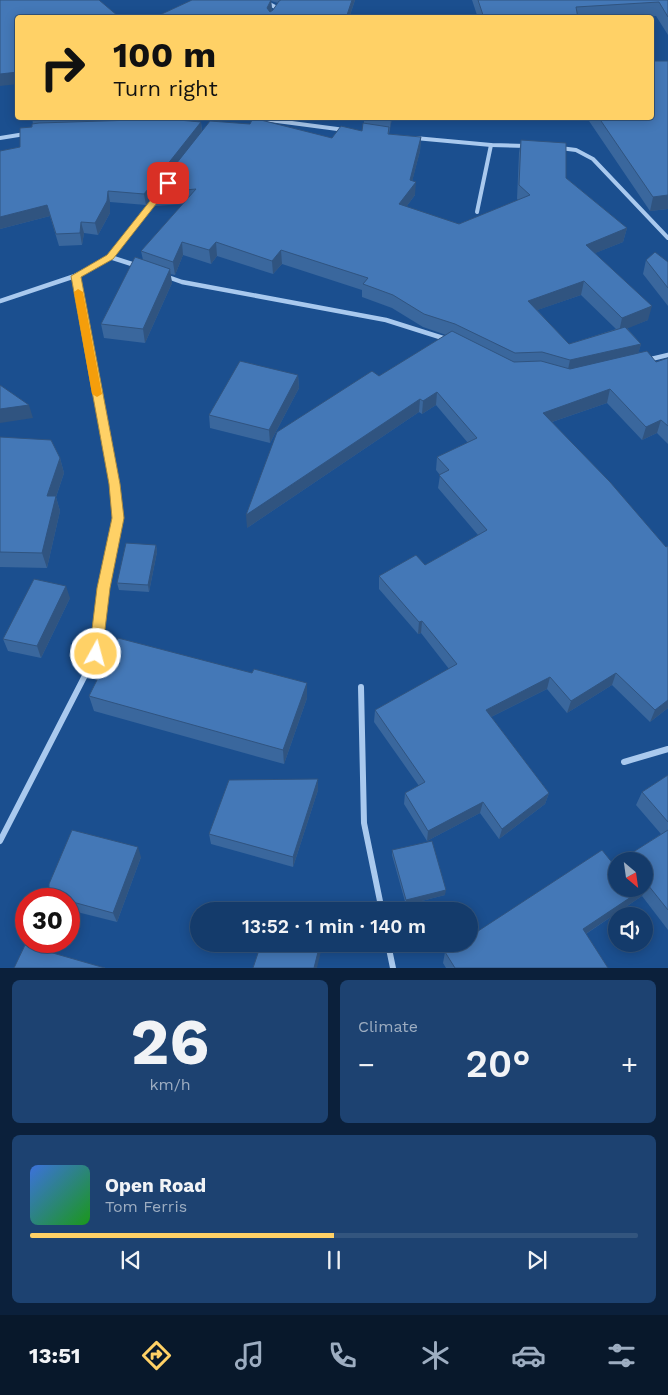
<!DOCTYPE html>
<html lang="en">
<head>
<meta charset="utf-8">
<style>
	body { margin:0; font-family:"Work Sans",sans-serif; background:#1d4271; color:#f1f3f6; height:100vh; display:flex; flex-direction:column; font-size:19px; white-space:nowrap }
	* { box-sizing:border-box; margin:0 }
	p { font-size:16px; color:#9dadc1 }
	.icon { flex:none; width:28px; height:28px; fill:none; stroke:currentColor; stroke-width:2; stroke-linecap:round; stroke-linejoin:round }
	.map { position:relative; height:968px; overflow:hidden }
	.panel { display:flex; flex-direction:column; gap:12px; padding:12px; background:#0b203b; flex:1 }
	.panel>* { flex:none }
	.banner { position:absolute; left:15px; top:15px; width:639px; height:105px; border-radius:5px; box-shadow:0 2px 12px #0003,0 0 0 1px #33557e; background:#ffd166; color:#111; overflow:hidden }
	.needle { width:32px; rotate:151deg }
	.tools { position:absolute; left:608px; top:852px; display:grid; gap:10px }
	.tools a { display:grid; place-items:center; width:45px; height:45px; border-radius:50%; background:#143b6b; box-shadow:0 2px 12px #0003,0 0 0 1px #33557e; font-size:25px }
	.speed { position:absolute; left:15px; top:888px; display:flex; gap:10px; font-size:25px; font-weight:700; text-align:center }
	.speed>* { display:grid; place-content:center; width:65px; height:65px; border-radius:50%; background:#143b6b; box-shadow:0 2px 12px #0003,0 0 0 1px #33557e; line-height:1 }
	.speed .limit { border:8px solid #d22; background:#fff; color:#111 }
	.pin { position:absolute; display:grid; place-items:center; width:42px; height:42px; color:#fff; margin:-21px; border-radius:10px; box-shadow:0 2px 8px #0006 }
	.me { position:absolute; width:55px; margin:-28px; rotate:7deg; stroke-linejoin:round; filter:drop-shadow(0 0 4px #0008) }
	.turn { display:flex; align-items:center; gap:18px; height:105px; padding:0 15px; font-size:22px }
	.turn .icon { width:65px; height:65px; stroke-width:2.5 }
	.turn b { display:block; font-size:35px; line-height:42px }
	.big { font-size:38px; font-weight:600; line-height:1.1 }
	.panel .widget { flex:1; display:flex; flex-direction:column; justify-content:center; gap:8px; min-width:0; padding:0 18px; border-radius:8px; background:#1d4271 }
	.panel .dial { align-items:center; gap:0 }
	.dial b { font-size:65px; line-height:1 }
	.song { display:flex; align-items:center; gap:15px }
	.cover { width:60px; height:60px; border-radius:8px; background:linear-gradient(135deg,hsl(220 70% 55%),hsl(120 70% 35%)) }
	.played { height:5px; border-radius:2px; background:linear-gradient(90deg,#ffd166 50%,#33557e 50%) }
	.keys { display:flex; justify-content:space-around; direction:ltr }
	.heat { display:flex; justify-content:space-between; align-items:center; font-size:28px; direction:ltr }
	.panel .tiles { flex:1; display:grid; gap:12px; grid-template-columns:1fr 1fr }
	.widget:last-child { grid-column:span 2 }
	.trip { position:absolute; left:190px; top:902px; width:288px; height:50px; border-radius:25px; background:#143b6b; box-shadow:0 2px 12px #0003,0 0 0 1px #33557e; font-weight:600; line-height:50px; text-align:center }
	.tabs { display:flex; height:80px; justify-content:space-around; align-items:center; background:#08182b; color:#9dadc1 }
	.tabs .icon { width:35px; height:35px }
	.tabs .selected { color:#ffd166 }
	.tabs b { font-size:22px; color:#f1f3f6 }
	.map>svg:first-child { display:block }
</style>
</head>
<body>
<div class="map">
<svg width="668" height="968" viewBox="0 0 668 968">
	<rect width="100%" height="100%" fill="#1b4f8f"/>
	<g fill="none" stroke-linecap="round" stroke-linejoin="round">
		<g stroke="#a9c9ee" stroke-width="4">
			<path d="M 262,0 L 277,8"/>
			<path d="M 254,118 L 345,130"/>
			<path d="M 0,138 L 25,134"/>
			<path d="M 415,138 L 491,145 L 526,146"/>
			<path d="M 560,148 L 576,150 L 593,159 L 668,238"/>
			<path d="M 477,212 L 491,145"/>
			<path d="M 119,246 L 157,197"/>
		</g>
		<g stroke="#a9c9ee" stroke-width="4.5">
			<path d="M 110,257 L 138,266"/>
			<path d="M 165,276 L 182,282 L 386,320 L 446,339"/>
			<path d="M 0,301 L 75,276"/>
			<path d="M 647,360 L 668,355"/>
			<path d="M 109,561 L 118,518 L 114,484 L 75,276 L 110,257 L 120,245"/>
		</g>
		<g stroke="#a9c9ee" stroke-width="6">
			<path d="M 361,687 L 364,823 L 382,911"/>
			<path d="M 624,762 L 668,749"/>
			<path d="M 0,841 L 96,654 L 104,588 L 110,560"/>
			<path d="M 388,944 L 393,968"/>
		</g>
	</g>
	<g fill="#3a679d" fill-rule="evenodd">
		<path d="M 192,0 L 355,0 L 349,18 L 153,18 ZM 271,1 L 278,3 L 273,10 L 271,11 L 272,9 Z"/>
		<path d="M 472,0 L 668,0 L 668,35 L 656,16 L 626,18 L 478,18 Z"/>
		<path d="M 668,61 L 668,209 L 650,211 L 587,118 L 651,118 Z"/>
		<path d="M 32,118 L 91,118 L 92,121 L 201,122 L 202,131 L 332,138 L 362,131 L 364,123 L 364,118 L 392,118 L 389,134 L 421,137 L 420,151 L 412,181 L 415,195 L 406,207 L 459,224 L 518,200 L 517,199 L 519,153 L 521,140 L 566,178 L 627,228 L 623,242 L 595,253 L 648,320 L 627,328 L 641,344 L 638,353 L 656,362 L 668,358 L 668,444 L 657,433 L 642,440 L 607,403 L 552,422 L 666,547 L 668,546 L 668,708 L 650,722 L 612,685 L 567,713 L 547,689 L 491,717 L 549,793 L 545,804 L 499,839 L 480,813 L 427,841 L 404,804 L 405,793 L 419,786 L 374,722 L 375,710 L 449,669 L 421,633 L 418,634 L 379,589 L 379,576 L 425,565 L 478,535 L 438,488 L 440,475 L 436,470 L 437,457 L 468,443 L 436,405 L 422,414 L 419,412 L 247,528 L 379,376 L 446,335 L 423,327 L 392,308 L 362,297 L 362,290 L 282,264 L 273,274 L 217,256 L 211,264 L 183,255 L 175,275 L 170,274 L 172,283 L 145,343 L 104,338 L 101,324 L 143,260 L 141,251 L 183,204 L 155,206 L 153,196 L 146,205 L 110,202 L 110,213 L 98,235 L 84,233 L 82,245 L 59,246 L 50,216 L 0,229 L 0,151 L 20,147 L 33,124 ZM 581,295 L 616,329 L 569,344 L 537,310 Z"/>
		<path d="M 646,260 L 668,262 L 668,306 L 643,274 Z"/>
		<path d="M 298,375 L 299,388 L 270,443 L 210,428 L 209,415 Z"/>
		<path d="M 0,437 L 60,458 L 64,473 L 56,497 L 60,511 L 47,568 L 0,567 Z"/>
		<path d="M 156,545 L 157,552 L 149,592 L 119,590 L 117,583 Z"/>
		<path d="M 70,598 L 41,658 L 8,651 L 3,639 Z"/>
		<path d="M 252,673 L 307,698 L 284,764 L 94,711 L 89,696 Z"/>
		<path d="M 668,775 L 668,930 L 642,896 L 586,934 L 608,968 L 446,968 L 443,963 L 445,952 L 614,865 L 661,834 L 636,805 L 642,792 Z"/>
		<path d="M 318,790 L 293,867 L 211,844 L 209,834 Z"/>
		<path d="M 392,850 L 445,895 L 406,905 L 392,855 Z"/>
		<path d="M 141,857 L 117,922 L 69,910 L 69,899 L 51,899 L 49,896 Z"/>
	</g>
	<g fill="#305480">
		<path d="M 271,0 L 272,9 L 267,17 L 267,8 Z"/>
		<path d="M 352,0 L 355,0 L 349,18 L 346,18 Z"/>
		<path d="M 18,72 L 18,84 L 0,86 L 0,74 Z"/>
		<path d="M 391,118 L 392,118 L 390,132 Z"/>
		<path d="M 201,122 L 202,133 L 153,193 L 153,196 L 146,205 L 144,194 Z"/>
		<path d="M 421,137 L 420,151 L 410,190 L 416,182 L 415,195 L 398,218 L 399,204 L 410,180 Z"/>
		<path d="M 108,191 L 110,202 L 110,213 L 98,235 L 95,223 Z"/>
		<path d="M 668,195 L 668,209 L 650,211 L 653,197 Z"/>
		<path d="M 47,205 L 50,216 L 0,229 L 0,217 Z"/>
		<path d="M 81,222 L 84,233 L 82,245 L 80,233 Z"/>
		<path d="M 627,228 L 623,242 L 583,258 L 586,245 Z"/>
		<path d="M 182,242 L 183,255 L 175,275 L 173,262 Z"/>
		<path d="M 216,242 L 217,256 L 211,264 L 209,250 Z"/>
		<path d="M 281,250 L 282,264 L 273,274 L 272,261 Z"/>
		<path d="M 170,269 L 172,283 L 145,343 L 143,329 Z"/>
		<path d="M 584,281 L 581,295 L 526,314 L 528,301 Z"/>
		<path d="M 652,306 L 648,320 L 619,332 L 622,318 Z"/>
		<path d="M 641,344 L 637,358 L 567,374 L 570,360 Z"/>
		<path d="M 298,375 L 299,388 L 270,443 L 269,430 Z"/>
		<path d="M 610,389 L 607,403 L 540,426 L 543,413 Z"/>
		<path d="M 437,392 L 436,405 L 422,414 L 423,401 Z"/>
		<path d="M 420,399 L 419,412 L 247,528 L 246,515 Z"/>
		<path d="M 29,405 L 33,418 L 0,423 L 0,409 Z"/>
		<path d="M 661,420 L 657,433 L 642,440 L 646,427 Z"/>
		<path d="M 60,458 L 64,473 L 56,497 L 60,511 L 47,568 L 42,553 L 47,496 Z"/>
		<path d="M 156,545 L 157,552 L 149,592 L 148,585 Z"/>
		<path d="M 66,586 L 70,598 L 41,658 L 37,646 Z"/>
		<path d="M 422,621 L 421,633 L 418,634 L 419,622 Z"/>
		<path d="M 616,673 L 612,685 L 567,713 L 571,701 Z"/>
		<path d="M 550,677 L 547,689 L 483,721 L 486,710 Z"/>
		<path d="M 307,683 L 307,698 L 284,764 L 283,750 Z"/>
		<path d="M 668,700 L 668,708 L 650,722 L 655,710 Z"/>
		<path d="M 318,779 L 318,790 L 293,867 L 293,857 Z"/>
		<path d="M 549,793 L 545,804 L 499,839 L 502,829 Z"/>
		<path d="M 483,802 L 480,813 L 427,841 L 428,831 Z"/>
		<path d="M 138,847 L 141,857 L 117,922 L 113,913 Z"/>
		<path d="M 648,885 L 642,896 L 578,939 L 583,929 Z"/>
		<path d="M 446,890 L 445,895 L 406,905 L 406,900 Z"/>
		<path d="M 320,944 L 322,944 L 322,947 L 317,968 L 314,968 Z"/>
	</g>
	<g fill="#4478b7" stroke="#305480">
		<path d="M 0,0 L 99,0 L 118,16 L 113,18 L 18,18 L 18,72 L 0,74 Z"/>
		<path d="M 192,0 L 271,0 L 267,8 L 270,12 L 273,10 L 279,1 L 281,0 L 352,0 L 346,18 L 153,18 Z"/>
		<path d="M 478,0 L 668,0 L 668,17 L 659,2 L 576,7 L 578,18 L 484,18 Z"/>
		<path d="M 651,61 L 668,61 L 668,195 L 653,197 L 599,118 L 651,118 Z"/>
		<path d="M 253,118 L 332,138 L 341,126 L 362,131 L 363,123 L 389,127 L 388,134 L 421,137 L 410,180 L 416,182 L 399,204 L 459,224 L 530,195 L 519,185 L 521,140 L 566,143 L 566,178 L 627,228 L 586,245 L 652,306 L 622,318 L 584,281 L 528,301 L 569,344 L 625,327 L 641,344 L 570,360 L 542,352 L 515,353 L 455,324 L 424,314 L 393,295 L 363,284 L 368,278 L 281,250 L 272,261 L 216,242 L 209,250 L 182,242 L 173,262 L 141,251 L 196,189 L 153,193 L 210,121 L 250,124 Z"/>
		<path d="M 377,118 L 391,118 L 390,119 Z"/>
		<path d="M 167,119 L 201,122 L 144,194 L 108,191 L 107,201 L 95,223 L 81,222 L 80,233 L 56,234 L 47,205 L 0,217 L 0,151 L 20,147 L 20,128 L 32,127 L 32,124 L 39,123 Z"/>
		<path d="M 655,252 L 668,262 L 668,288 L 646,260 Z"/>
		<path d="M 135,257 L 170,269 L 143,329 L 101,324 Z"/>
		<path d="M 452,331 L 514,362 L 541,361 L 570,369 L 647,351 L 656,362 L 668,358 L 668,426 L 661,420 L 646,427 L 610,389 L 543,413 L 610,482 L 666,547 L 668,546 L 668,700 L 655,710 L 616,673 L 571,701 L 550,677 L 486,710 L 549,793 L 502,829 L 483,802 L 428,831 L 405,793 L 425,782 L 375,710 L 457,664 L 422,621 L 419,622 L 379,576 L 416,555 L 425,565 L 487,530 L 439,475 L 449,470 L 437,457 L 477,438 L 437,392 L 423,401 L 420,399 L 246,515 L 277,432 L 372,371 L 379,376 Z"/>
		<path d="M 240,361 L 298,375 L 269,430 L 209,415 Z"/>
		<path d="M 0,385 L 29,405 L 0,409 Z"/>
		<path d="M 0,437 L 51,440 L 60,458 L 47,496 L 56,496 L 42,553 L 0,552 Z"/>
		<path d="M 126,543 L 156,545 L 148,585 L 117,583 Z"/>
		<path d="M 34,579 L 66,586 L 37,646 L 3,639 Z"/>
		<path d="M 118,638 L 252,673 L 254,669 L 307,683 L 283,750 L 89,696 Z"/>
		<path d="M 668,775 L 668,822 L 642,792 Z"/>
		<path d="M 318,779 L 293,857 L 209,834 L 229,780 Z"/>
		<path d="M 72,830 L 138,847 L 113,913 L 69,901 L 69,899 L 58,899 L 49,896 L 49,884 Z"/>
		<path d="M 668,830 L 668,910 L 648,885 L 644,888 L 644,861 L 619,861 Z"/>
		<path d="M 432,841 L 446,890 L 406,900 L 392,850 Z"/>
		<path d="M 602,850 L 614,865 L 616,863 L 616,889 L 643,889 L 583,929 L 608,968 L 455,968 L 445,952 L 458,944 L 469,944 L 469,937 Z"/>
		<path d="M 261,944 L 320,944 L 314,968 L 253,968 Z"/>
		<path d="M 25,945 L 105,968 L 14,968 Z"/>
	</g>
	<path fill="#ffd166" stroke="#a68842" d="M 168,181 L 173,183 L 171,185 L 113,259 L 81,277 L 120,484 L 124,518 L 110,588 L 102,654 L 100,658 L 96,659 L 91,658 L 89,654 L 97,588 L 112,518 L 109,484 L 71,276 L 107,255 L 165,182 Z"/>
	<path fill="#f59e0b" d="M 78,289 L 83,292 L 102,394 L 97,397 L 92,394 L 74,292 Z"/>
</svg>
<div class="tools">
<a><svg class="needle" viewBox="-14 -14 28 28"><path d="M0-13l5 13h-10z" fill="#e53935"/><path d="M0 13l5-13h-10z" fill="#9dadc1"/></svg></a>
<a><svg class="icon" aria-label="sound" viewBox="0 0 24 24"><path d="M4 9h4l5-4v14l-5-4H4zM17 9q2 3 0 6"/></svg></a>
</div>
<div class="speed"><div class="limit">30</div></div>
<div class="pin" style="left:168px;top:183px;background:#d93025"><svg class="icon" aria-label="arrive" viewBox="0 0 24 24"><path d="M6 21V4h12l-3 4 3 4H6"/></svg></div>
<svg class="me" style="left:96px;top:654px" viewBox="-20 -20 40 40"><circle r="17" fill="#ffd166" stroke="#fff" stroke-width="3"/><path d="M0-11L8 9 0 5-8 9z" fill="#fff"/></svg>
<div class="trip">13:52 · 1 min · 140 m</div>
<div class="banner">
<div class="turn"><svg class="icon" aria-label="right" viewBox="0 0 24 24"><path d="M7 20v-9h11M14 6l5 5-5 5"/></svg><div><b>100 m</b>Turn right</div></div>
</div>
</div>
<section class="panel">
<div class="tiles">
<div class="widget dial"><b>26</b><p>km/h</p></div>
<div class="widget"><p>Climate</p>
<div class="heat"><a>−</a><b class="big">20°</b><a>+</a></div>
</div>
<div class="widget">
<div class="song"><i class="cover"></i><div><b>Open Road</b><p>Tom Ferris</p></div></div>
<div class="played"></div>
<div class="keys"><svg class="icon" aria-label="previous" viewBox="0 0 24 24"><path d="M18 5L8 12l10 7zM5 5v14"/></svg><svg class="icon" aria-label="pause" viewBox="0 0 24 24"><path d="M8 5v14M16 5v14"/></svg><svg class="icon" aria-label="next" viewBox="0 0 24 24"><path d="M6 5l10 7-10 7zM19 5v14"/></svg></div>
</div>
</div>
</section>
<nav class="tabs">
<b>13:51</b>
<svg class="icon selected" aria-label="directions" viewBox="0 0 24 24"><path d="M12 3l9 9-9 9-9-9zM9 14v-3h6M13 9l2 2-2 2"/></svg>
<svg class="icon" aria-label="music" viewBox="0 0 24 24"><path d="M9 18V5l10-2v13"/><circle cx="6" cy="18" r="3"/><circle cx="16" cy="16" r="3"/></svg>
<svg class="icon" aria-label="phone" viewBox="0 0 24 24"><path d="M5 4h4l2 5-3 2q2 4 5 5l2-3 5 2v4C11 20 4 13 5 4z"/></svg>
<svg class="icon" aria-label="climate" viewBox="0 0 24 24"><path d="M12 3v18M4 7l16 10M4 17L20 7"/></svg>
<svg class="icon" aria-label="car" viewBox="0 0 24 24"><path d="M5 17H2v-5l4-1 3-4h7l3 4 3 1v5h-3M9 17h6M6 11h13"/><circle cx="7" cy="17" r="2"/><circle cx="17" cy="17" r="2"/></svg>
<svg class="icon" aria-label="filters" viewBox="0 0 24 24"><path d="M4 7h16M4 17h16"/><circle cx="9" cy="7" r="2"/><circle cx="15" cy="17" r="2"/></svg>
</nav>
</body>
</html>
